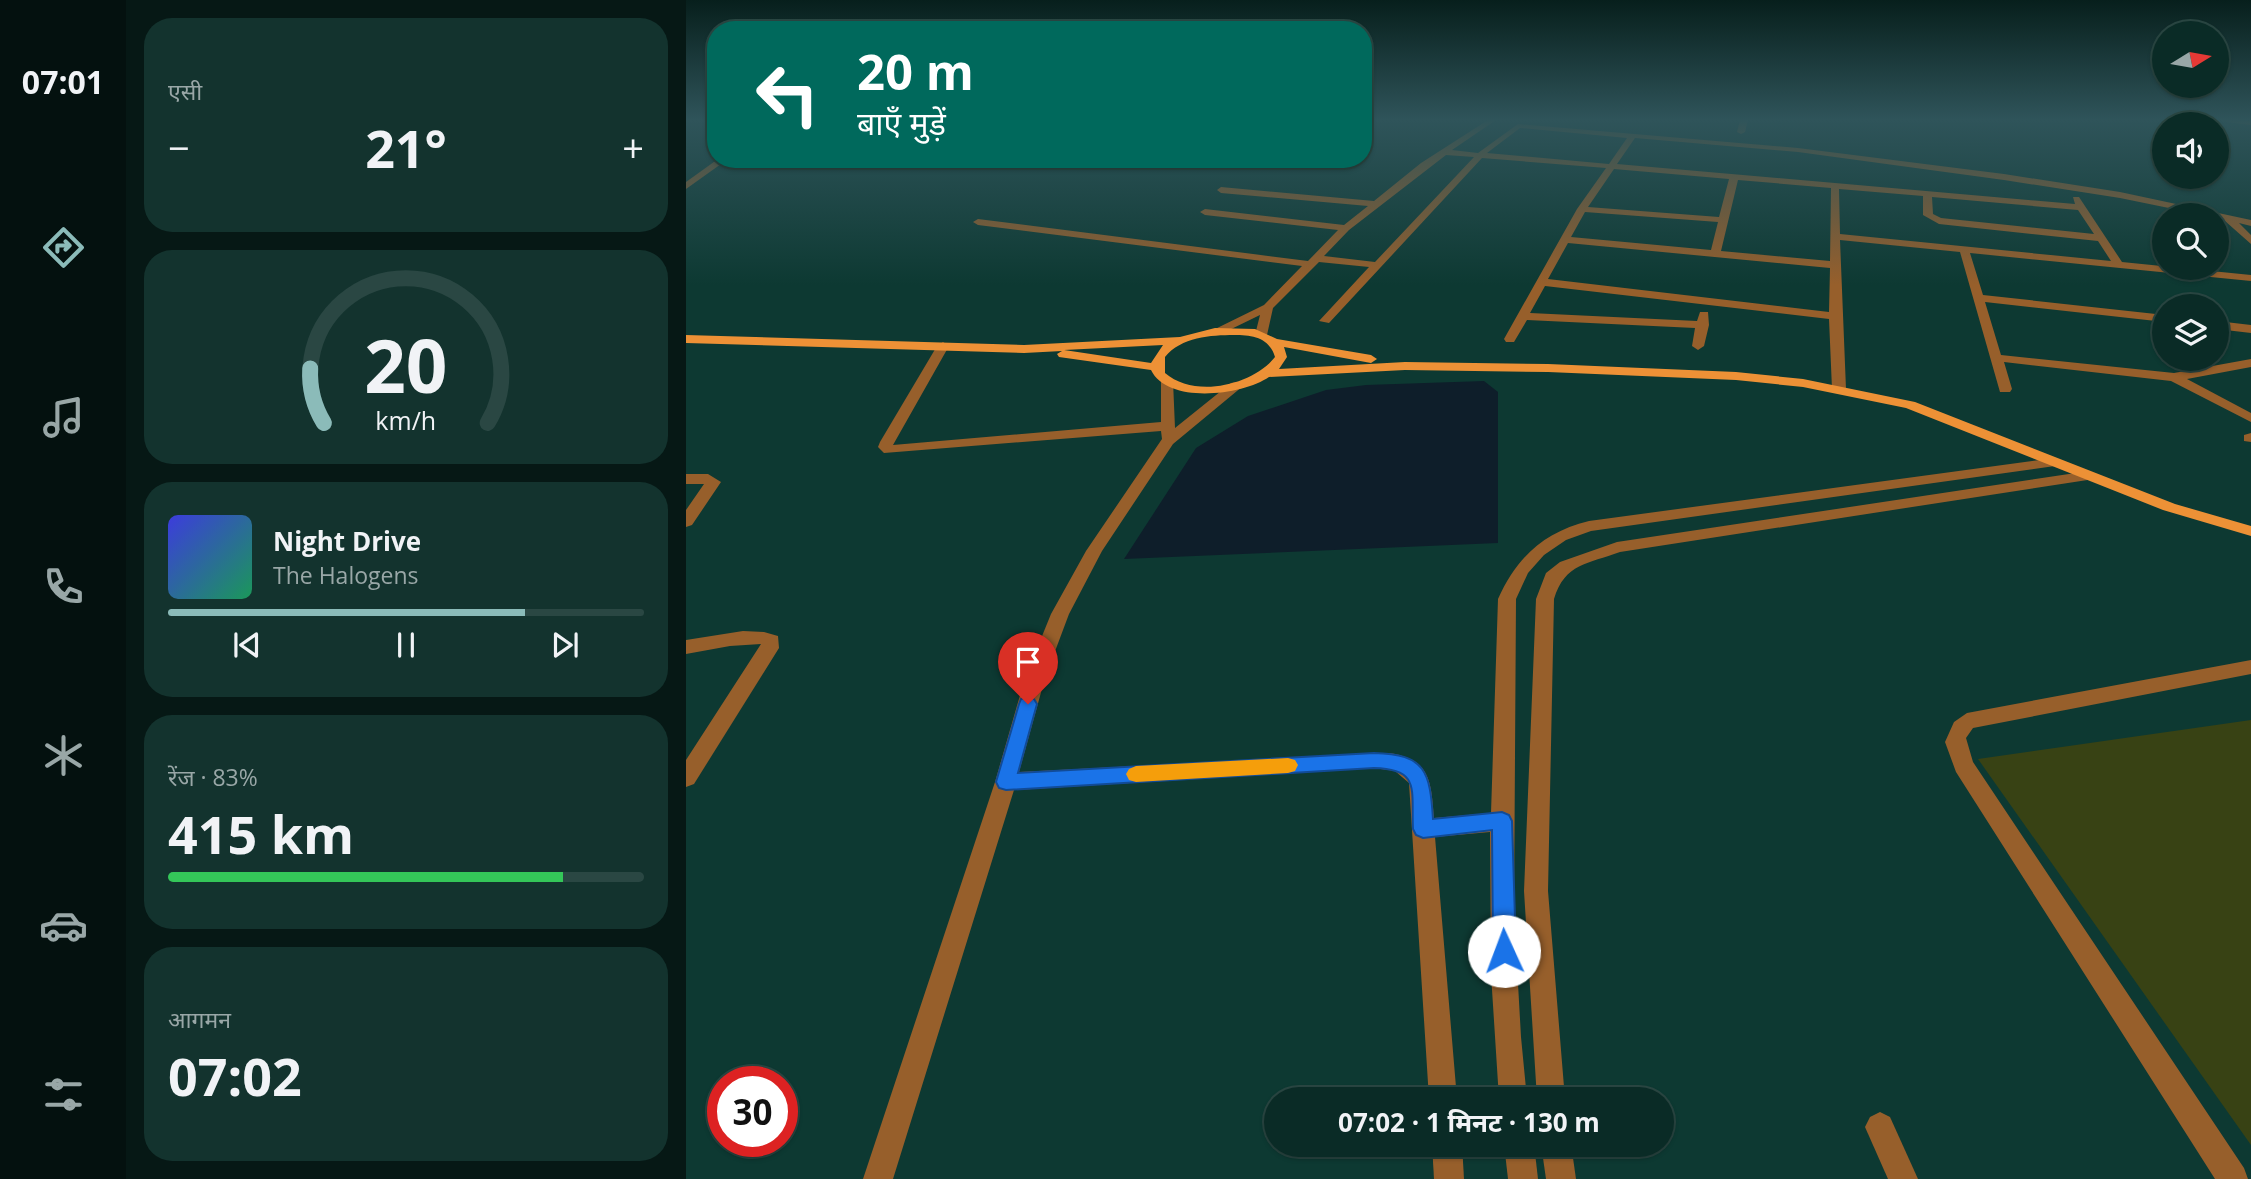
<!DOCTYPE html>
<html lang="hi">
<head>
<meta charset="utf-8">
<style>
	body { margin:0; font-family:"Open Sans","Noto Sans Devanagari",sans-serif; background:#13332e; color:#f1f3f6; height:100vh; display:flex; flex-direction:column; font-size:26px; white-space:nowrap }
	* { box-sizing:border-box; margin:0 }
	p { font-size:23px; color:#99a7a7 }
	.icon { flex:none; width:38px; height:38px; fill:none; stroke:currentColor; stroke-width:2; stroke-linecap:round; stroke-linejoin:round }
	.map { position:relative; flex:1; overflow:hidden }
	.drawer { display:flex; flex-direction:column; gap:18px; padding:18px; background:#061815; width:560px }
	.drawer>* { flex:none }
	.top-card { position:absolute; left:21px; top:21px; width:665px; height:147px; border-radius:28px; box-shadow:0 2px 5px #0004,0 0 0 2px #2a4743; background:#00695c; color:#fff; overflow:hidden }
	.needle { width:46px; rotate:79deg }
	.controls { position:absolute; left:1466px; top:21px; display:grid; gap:14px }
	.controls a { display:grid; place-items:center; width:77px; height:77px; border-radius:50%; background:#0a2b26; box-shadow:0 2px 5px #0004,0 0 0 2px #2a4743; font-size:35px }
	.speed { position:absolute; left:21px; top:1066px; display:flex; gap:14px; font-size:35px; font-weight:700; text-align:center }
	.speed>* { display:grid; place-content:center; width:91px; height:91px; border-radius:50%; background:#0a2b26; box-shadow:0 2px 5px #0004,0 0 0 2px #2a4743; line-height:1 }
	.speed .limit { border:10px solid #d22; background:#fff; color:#111 }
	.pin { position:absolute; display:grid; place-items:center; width:60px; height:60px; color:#fff; margin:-72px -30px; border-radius:50% 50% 50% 0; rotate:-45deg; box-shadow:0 0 7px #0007 }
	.pin .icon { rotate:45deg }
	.me { position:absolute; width:77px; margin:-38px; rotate:358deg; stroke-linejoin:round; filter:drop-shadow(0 0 5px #0008) }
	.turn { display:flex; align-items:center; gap:24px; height:147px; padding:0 35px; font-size:32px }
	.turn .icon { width:91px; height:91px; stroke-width:2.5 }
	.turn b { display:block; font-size:49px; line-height:60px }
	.big { font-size:52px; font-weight:700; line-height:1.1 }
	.drawer .tile { flex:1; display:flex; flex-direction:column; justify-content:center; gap:10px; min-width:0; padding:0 24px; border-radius:28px; background:#13332e }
	.drawer .dial { align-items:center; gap:0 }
	.dial svg { height:182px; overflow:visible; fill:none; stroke:#2a4743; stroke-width:7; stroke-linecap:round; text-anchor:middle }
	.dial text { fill:#f1f3f6; stroke:none }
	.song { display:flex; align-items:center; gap:21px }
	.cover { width:84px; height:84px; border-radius:10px; background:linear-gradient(135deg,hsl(240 70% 55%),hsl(150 70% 35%)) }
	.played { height:7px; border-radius:4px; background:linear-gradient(90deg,#8bbbb9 75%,#2a4743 75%) }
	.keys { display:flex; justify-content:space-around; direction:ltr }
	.heat { display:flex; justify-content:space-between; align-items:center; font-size:38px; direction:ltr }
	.charge { height:10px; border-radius:5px; background:linear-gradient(90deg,#34c759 83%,#2a4743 0) }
	.trip { position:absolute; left:578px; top:1087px; width:410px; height:70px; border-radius:35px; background:#0a2b26; box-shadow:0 2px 5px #0004,0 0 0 2px #2a4743; font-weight:700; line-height:70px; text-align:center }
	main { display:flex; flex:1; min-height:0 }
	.tabs { display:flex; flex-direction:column; width:126px; justify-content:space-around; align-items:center; background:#04110f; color:#99a7a7 }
	.tabs .icon { width:49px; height:49px }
	.tabs .on { color:#8bbbb9 }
	.tabs b { font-size:32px; color:#f1f3f6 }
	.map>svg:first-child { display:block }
</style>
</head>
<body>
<main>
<nav class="tabs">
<b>07:01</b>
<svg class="icon on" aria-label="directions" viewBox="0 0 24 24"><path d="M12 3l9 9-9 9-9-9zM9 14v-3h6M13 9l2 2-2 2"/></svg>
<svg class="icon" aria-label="music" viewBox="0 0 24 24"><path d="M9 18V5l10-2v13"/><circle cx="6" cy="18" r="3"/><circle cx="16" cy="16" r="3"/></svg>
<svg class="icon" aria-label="phone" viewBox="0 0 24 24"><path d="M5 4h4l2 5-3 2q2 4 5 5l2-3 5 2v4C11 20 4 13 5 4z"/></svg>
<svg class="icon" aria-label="climate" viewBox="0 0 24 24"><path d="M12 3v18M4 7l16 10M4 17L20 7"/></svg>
<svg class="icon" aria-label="car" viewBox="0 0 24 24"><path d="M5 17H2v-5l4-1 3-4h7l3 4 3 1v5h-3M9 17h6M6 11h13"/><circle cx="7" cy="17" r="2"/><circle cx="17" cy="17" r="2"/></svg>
<svg class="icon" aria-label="filters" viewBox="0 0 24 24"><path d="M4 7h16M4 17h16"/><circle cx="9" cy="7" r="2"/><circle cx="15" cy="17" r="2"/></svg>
</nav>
<section class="drawer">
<div class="tile"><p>एसी</p>
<div class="heat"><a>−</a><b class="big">21°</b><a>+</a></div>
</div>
<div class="tile dial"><svg viewBox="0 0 100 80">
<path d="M14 69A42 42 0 1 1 86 69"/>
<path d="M14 69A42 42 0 0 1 8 45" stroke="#8bbbb9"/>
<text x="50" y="56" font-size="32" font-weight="700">20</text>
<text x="50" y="72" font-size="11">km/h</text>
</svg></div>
<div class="tile">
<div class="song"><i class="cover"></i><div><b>Night Drive</b><p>The Halogens</p></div></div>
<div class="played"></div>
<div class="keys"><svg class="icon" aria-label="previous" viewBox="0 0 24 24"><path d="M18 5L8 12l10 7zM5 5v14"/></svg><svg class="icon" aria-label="pause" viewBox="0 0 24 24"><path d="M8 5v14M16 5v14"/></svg><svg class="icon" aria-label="next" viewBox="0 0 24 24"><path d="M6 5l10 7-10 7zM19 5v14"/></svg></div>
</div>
<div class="tile"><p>रेंज · 83%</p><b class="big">415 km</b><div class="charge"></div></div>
<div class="tile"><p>आगमन</p><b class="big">07:02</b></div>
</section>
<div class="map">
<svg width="1565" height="1179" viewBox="0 0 1565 1179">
	<rect width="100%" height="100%" fill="#0d3932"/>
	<path fill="#384214" d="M 1565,720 L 1565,1145 L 1292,759 Z"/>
	<path fill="#0e1e2a" d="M 798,381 L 812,392 L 812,543 L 438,559 L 510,448 L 562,416 L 640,390 L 680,385 Z"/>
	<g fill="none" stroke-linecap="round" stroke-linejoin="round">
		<g fill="#975f2b" fill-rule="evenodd">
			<path d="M 802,120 L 810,120 L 766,150 L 792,153 L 832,124 L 1112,148 L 1318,174 L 1434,192 L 1565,220 L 1565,226 L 1553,223 L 1565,235 L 1565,244 L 1539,221 L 1531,219 L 1531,215 L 1517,215 L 1434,198 L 1318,180 L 1112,152 L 949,138 L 931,164 L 1389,204 L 1387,197 L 1393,197 L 1436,262 L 1565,275 L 1565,281 L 1284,253 L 1297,295 L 1479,315 L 1479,322 L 1299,302 L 1315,355 L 1488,373 L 1565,359 L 1565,367 L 1501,379 L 1565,413 L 1565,422 L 1485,381 L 1318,362 L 1326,389 L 1324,392 L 1314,392 L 1274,252 L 1154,240 L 1160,389 L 1153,393 L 1146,389 L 1143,319 L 859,286 L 844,313 L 1011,321 L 1014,312 L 1022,312 L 1023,325 L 1018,346 L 1012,350 L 1006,346 L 1009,328 L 841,320 L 828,342 L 820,342 L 818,339 L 891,209 L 920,168 L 796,158 L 643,323 L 633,321 L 683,267 L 633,262 L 587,308 L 581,335 L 575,339 L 569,335 L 574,315 L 533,335 L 523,332 L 578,305 L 616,266 L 292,225 L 287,222 L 292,219 L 622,261 L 652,230 L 519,215 L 514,212 L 519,209 L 658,225 L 682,206 L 535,193 L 531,190 L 535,187 L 688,201 L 735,163 ZM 834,128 L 941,138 L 923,164 L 801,153 ZM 760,155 L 788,157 L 689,262 L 638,256 L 663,230 ZM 928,169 L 1043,179 L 1033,217 L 902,207 ZM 1052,180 L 1145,188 L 1144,261 L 1035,251 ZM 1153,189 L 1237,196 L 1237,215 L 1253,224 L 1412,241 L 1425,261 L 1154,234 ZM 1246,197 L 1392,210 L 1408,234 L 1255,218 L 1247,214 ZM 899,212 L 1032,222 L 1025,250 L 885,237 ZM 882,243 L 1144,268 L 1143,312 L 862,279 Z"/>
			<path d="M 1054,120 L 1062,120 L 1059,132 L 1055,134 L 1051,132 Z"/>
			<path d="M 1537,120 L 1565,121 L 1565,125 L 1540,122 Z"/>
			<path d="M 32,159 L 42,159 L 0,189 L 0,182 Z"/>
			<path d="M 1531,321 L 1565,325 L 1565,333 L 1531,329 Z"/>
			<path d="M 257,342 L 263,346 L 207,445 L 475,422 L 475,381 L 481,377 L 487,381 L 489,428 L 545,383 L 550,382 L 557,386 L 487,444 L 416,551 L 383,614 L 359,678 L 333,772 L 703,753 C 745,759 745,782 748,818 L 805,813 L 812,599 C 831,557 858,532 903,521 L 1369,458 L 1376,462 L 1369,466 L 905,531 L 880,540 L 858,555 L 842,573 L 830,599 L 828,912 L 835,1037 L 841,1099 L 813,1099 L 805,974 L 804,832 L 749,837 L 771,1099 L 743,1099 L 723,783 L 709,771 L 688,768 L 328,790 L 207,1179 L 177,1179 L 309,782 L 339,678 L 365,614 L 400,551 L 476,439 L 475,431 L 198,453 L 192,447 L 194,442 L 251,346 Z"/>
			<path d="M 1565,433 L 1565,442 L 1558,441 L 1558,435 Z"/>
			<path d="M 1403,471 L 1411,476 L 1408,479 L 934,552 C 902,564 879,563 868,599 L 862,891 L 879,1099 L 851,1099 L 838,891 L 850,599 L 860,573 L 874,562 L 931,542 Z"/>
			<path d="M 0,474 L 22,474 L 35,482 L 6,525 L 0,527 L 0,510 L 18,484 L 0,484 Z"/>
			<path d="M 57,631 L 78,632 L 92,636 L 93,648 L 8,784 L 0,787 L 0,760 L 75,644 L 44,646 L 0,654 L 0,640 Z"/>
			<path d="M 1565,660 L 1565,674 L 1287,728 L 1280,738 L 1287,762 L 1558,1168 L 1562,1179 L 1529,1179 L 1270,772 L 1259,742 L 1268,722 L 1281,713 Z"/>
			<path d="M 1194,1112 L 1204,1117 L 1232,1179 L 1202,1179 L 1179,1127 L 1184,1117 Z"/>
			<path d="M 746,1144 L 776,1144 L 778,1179 L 748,1179 Z"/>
			<path d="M 818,1144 L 848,1144 L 852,1179 L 822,1179 Z"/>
			<path d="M 855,1144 L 885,1144 L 890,1179 L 860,1179 Z"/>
		</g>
		<path fill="#ed9136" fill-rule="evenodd" d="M 529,328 L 569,329 L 591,339 L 685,355 L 691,359 L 685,363 L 598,347 L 601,357 L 593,369 L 719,362 L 862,364 L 1050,372 L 1117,379 L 1229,402 L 1489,504 L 1565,526 L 1565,536 L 1477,510 L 1220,408 L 1117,387 L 1050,380 L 862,372 L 719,370 L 583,377 C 557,395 482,405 465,370 L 373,357 L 371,354 L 376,351 L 338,353 L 0,343 L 0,335 L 338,345 L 494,337 ZM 548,335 C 566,335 583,337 589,357 C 567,385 509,399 479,373 L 479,357 C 495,337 525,335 548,335 ZM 477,345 L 465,363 L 378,350 Z"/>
	</g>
	<linearGradient id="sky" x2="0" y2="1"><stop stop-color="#071f1c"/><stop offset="0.42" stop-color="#2f545a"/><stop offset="1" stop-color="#2f545a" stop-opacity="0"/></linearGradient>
	<rect width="1565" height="285" fill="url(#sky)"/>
	<path fill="#1a73e8" stroke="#114b97" stroke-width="2" d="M 342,697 L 348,699 L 351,704 L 332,773 L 688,753 C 740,754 744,772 747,819 L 816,812 L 823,815 L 826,821 L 830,951 L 826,959 L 818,962 L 810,959 L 807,951 L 806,830 L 737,838 L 730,835 L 727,829 C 725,790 735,769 688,768 L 320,790 L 313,788 L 310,782 L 333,704 L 335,699 Z"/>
	<path fill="#f59e0b" d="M 602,758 L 609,760 L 612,765 L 609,771 L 602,773 L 450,782 L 443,780 L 440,774 L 443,769 L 450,766 Z"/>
</svg>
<div class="controls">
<a><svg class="needle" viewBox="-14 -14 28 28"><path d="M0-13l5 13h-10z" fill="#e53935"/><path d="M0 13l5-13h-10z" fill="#99a7a7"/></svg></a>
<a><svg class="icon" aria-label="sound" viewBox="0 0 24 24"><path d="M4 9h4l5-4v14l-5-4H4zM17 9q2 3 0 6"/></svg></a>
<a><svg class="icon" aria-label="search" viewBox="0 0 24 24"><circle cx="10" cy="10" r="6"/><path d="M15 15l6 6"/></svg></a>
<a><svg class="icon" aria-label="layers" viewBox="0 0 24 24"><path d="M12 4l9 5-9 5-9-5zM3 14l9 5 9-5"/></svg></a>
</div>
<div class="speed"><div class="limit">30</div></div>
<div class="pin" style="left:342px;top:704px;background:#d93025"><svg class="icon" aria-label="arrive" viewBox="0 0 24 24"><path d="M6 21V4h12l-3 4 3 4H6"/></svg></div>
<svg class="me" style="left:818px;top:951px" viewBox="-20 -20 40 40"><circle r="19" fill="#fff"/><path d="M0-13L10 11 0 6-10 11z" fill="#1a73e8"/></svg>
<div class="trip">07:02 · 1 मिनट · 130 m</div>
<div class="top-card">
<div class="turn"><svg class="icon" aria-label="left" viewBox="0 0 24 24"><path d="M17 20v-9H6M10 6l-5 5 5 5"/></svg><div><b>20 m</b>बाएँ मुड़ें</div></div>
</div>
</div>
</main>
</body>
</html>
